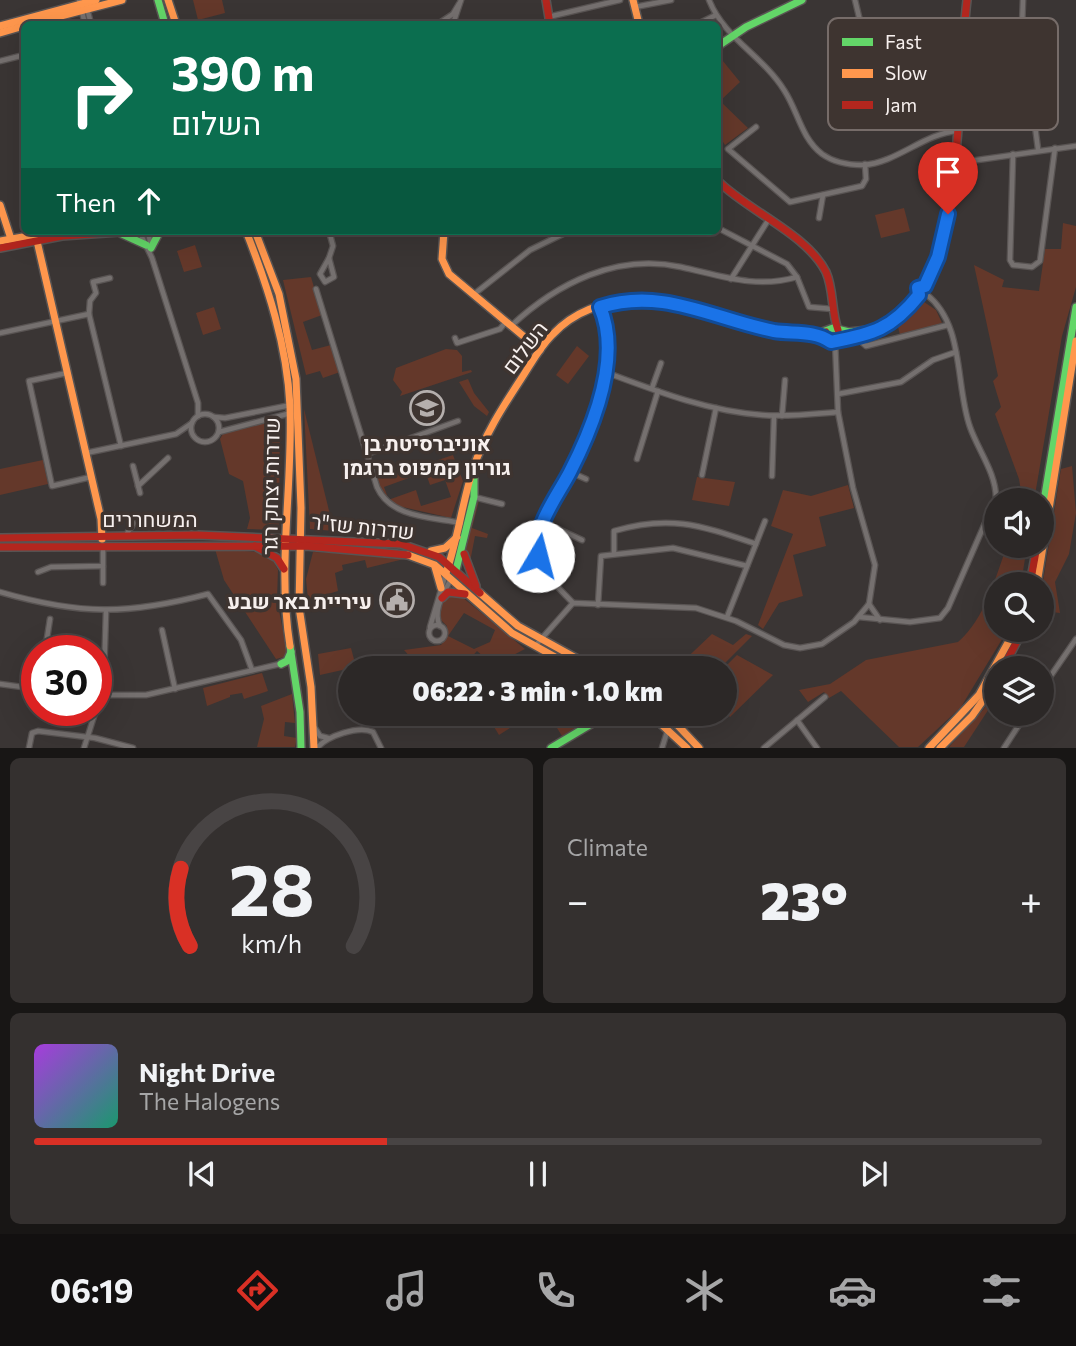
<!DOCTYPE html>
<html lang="en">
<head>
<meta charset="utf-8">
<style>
	body { margin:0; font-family:Commissioner,Heebo,sans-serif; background:#34302f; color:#f1f3f6; height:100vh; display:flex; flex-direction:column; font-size:26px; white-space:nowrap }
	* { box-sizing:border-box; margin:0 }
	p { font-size:23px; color:#a6a6a7 }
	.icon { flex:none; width:38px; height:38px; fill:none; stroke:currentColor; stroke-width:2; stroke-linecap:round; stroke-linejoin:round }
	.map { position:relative; height:748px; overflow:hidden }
	.panel { display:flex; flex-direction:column; gap:10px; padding:10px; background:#181615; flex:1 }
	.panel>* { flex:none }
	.top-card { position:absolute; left:21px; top:21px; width:700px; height:214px; border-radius:10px; box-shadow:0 7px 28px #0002,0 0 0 2px #484444; background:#0b6e4f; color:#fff; overflow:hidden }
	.controls { position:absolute; left:984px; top:488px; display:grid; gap:14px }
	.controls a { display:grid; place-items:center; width:70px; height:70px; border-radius:50%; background:#2c2827; box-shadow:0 7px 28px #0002,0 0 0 2px #484444; font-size:35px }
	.speed { position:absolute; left:21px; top:635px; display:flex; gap:14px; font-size:35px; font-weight:700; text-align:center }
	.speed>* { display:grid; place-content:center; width:91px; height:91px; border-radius:50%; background:#2c2827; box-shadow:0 7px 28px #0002,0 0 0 2px #484444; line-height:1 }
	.speed .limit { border:10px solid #d22; background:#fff; color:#111 }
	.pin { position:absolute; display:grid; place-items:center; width:60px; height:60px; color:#fff; margin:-72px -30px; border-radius:50% 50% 50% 0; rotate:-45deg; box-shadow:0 0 7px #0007 }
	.pin .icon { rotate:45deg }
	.me { position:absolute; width:77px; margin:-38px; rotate:8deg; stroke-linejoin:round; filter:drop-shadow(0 0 5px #0008) }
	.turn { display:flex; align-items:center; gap:24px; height:147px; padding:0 35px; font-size:32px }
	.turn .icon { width:91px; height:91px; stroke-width:2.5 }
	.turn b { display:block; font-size:49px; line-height:60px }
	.then { display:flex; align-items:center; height:66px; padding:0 35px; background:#0003; gap:14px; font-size:26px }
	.big { font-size:52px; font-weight:800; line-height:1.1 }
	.panel .card { flex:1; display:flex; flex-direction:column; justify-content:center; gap:10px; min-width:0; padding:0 24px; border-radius:10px; background:#34302f }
	.panel .dial { align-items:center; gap:0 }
	.dial svg { height:182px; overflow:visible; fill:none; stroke:#484444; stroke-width:7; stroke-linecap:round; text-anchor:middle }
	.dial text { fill:#f1f3f6; stroke:none }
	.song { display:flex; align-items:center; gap:21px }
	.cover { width:84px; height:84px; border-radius:10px; background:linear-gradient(135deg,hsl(280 70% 55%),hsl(160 70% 35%)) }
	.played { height:7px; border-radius:4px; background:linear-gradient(90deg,#d93025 35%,#484444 35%) }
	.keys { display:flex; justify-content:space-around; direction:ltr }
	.heat { display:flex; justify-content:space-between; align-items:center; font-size:38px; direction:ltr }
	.panel .tiles { flex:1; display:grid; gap:10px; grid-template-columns:1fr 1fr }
	.card:last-child { grid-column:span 2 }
	.trip { position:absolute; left:338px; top:656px; width:399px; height:70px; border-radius:35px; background:#2c2827; box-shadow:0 7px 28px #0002,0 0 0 2px #484444; font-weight:800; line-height:70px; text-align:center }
	.menu { display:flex; height:112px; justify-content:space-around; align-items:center; background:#121010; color:#a6a6a7 }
	.menu .icon { width:49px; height:49px }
	.menu .on { color:#d93025 }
	.menu b { font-size:32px; color:#f1f3f6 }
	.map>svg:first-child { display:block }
</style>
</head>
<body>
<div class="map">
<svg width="1076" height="748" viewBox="0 0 1076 748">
	<rect width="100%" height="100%" fill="#3a3534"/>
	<g fill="#64382a" fill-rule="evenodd">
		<path d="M 193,0 L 222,0 L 225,13 L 198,20 Z"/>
		<path d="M 718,55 L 740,82 L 720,101 L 748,128 L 725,145 L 718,134 Z"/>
		<path d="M 904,208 L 910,231 L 881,238 L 875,215 Z"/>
		<path d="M 1063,223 L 1076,226 L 1076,287 L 1062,336 L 1035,495 L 1022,497 L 1019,479 L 995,414 L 1001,407 L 993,381 L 998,376 L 974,265 L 1004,280 L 1002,287 L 1039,291 L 1045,249 L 1061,249 Z"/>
		<path d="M 195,245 L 202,267 L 184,272 L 177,251 Z"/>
		<path d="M 311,277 L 322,315 L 303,322 L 312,350 L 331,345 L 340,372 L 323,378 L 320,371 L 306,375 L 283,280 Z"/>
		<path d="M 924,302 L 936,310 L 942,323 L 900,335 L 898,327 Z"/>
		<path d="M 214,307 L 221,329 L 203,335 L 196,313 Z"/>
		<path d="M 577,346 L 589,356 L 568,384 L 556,375 Z"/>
		<path d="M 446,349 L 457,350 L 462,356 L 462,372 L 471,370 L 472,372 L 400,396 L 402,392 L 393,380 L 396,368 Z"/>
		<path d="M 468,379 L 474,393 L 489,412 L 487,416 L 474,406 L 459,382 Z"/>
		<path d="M 304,409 L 334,531 L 310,529 Z"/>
		<path d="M 280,420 L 279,526 L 276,530 L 247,529 L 250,518 L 243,481 L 229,474 L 220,439 L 224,432 Z"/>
		<path d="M 453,455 L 463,481 L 451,518 L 398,506 L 388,500 L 416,490 L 421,506 L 451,497 L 445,480 L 430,485 L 423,465 Z"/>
		<path d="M 43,460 L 48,484 L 0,495 L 0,469 Z"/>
		<path d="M 418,466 L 420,474 L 384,487 L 388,498 L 385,499 L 375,475 L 393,468 L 395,474 Z"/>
		<path d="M 1072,466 L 1076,513 L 1069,554 L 1055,582 L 1060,613 L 1052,612 L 1041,627 L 1041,594 L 1061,469 Z"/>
		<path d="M 697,477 L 735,482 L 729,506 L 692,500 Z"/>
		<path d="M 848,485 L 854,508 L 819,517 L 826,546 L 793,555 L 803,596 L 779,603 L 763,629 L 758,625 L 793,534 L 771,526 L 783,490 L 811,496 Z"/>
		<path d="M 479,501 L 472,528 L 488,534 L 487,538 L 475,536 L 470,562 L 465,553 L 474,507 Z"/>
		<path d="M 1007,546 L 1027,546 L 1021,584 L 996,584 L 996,630 L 1007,631 L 961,707 L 918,747 L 899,747 L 841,691 L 829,698 L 824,692 L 808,702 L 799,690 L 830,684 L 866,660 L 958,642 C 985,619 995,578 1007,546 Z"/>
		<path d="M 215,549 L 260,552 L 274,562 L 278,570 L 277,600 L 287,652 L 284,657 L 276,659 L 224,580 Z"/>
		<path d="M 313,552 L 379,554 L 404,559 L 367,568 L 365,560 L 342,565 L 343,570 L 335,573 L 338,591 L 308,600 L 306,579 Z"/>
		<path d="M 453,594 L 462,597 L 525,649 L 492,666 L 493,668 L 474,668 L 484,657 L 477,651 L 464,665 L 468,668 L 420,668 L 404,650 L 441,645 L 447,637 L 447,626 L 441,620 C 439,609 442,599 453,594 ZM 464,613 L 495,630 L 490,642 L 474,649 L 448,636 Z"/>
		<path d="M 712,634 L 733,645 L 746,634 L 752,636 L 720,668 L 676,668 Z"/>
		<path d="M 351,648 L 356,667 L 320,675 L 318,654 Z"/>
		<path d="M 737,655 L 773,675 L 730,717 L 725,712 L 724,668 Z"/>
		<path d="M 262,673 L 268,691 L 244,699 L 242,693 L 230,695 L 230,697 L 207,706 L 203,688 Z"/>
		<path d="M 996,691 L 996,698 L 964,747 L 949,747 L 983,710 Z"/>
		<path d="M 292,694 L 295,723 L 285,722 L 284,736 L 297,738 L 295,747 L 257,747 L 264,719 L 261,706 Z"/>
		<path d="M 494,714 L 510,714 L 516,724 L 499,735 L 488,717 Z"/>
		<path d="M 582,714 L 597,714 L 562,736 L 554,723 L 564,719 L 567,723 Z"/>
	</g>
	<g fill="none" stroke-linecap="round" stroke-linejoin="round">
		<g stroke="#595453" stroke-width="7">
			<g id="street">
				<path d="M 79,0 L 85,24"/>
				<path d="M 709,0 C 724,38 763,56 784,90 C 798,111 801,138 822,154 C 833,162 849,165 863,165 C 897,163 924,133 958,131"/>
				<path d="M 855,0 L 872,71"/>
				<path d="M 1023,0 L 1022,27 L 1038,149"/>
				<path d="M 635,7 L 671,0"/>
				<path d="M 87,8 L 91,24"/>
				<path d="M 548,17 L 620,0"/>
				<path d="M 438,24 L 453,14 L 459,4"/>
				<path d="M 453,24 L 461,0"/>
				<path d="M 698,24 L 716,15"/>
				<path d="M 0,61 L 24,55"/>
				<path d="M 756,127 L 728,149 L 790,202 L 862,186 L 866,179 L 865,164"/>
				<path d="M 1013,154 L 1010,260 L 1013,265 L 1032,267 L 1040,261 L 1055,148"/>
				<path d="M 956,163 L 1076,146"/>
				<path d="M 819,218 L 823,195"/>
				<path d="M 718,228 L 787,264 L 797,277 L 809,307 L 833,309"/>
				<path d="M 139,231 L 152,258 L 198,403 L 198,416"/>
				<path d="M 148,231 L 151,247"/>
				<path d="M 329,231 L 333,246 L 329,258"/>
				<path d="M 329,258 L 334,277 L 325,282 L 320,274 Z"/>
				<path d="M 110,278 L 93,282 L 96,293 L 90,301 L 89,314 L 121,446"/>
				<path d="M 731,279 L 767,222"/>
				<path d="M 316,289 L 377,487 C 391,518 431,517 461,523"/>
				<path d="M 473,295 L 530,250 L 569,231"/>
				<path d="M 511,326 C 557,283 617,253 681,267 C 722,276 756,289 797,277"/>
				<path d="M 0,333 L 89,314"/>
				<path d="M 854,335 L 866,346 L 948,325"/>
				<path d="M 455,338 L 457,343 L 500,329 L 505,323"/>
				<path d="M 605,372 C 656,391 707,411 762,415 C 787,417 813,414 838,412"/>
				<path d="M 67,373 L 29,381 L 52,486 L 91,477"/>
				<path d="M 652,388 L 661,363"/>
				<path d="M 838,394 L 901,382 L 933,360 L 956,352"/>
				<circle cx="205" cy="428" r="14"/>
				<path d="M 782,416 L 785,380"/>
				<path d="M 214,417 L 225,418 L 291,405"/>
				<path d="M 219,432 L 291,413"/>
				<path d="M 86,453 L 176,434 L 192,423"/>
				<path d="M 367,454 L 458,421"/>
				<path d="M 637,459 L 658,391"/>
				<path d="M 133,466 L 140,493"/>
				<path d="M 570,472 L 586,479"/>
				<path d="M 702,475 L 716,408"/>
				<path d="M 772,476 L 774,416"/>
				<path d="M 138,486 L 168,458"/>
				<path d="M 474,497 L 502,504"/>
				<path d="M 543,522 L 582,540"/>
				<path d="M 126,535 L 134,523"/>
				<path d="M 614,554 L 614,531 C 671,514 702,526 756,544"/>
				<path d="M 103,567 L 103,583"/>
				<path d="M 38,572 L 51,567 L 103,566 L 103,545"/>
				<path d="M 0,592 C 80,615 128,615 208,594 L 241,640 L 252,670"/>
				<path d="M 573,603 C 560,589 543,575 538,556 C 531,528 558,496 570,472 C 593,426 622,358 600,307"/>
				<path d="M 869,604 L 880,620"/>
				<path d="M 598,605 L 601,556 L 673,548 L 747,566"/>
				<path d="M 727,617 L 765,521"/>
				<path d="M 859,617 L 910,622 L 940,618 L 948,608 L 996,498 C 996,473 978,450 970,427 C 955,385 965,324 926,294"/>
				<circle cx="437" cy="633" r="8"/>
				<path d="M 440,626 C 432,611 444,593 451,579"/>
				<path d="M 430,627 L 446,573"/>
				<path d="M 162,630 L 175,689"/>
				<path d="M 535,646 L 573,603 L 696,608 L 736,621 L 784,645 L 800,648 L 822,644 L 854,622 L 869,604 L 875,565 L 853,488 L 838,412 L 835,341"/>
				<path d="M 45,651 L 50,619"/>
				<path d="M 0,684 L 37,689"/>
				<path d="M 1041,690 L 1076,639"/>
				<path d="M 96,695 L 146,695 L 280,664"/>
				<path d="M 96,708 L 104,675 L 106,612"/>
				<path d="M 797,720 L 817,748"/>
				<path d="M 315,728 L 320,736 L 328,738"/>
				<path d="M 29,748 L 32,733 L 38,731 L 95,738 L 133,748"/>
				<path d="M 84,748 L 96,710"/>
				<path d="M 317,748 C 327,736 359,725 373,732 L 381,748"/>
				<path d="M 662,748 L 668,729"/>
				<path d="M 764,748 L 825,697"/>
				<path d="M 1004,748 L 1026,714"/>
			</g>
		</g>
		<g stroke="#595453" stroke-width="10">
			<g id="fast">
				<path d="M 158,0 L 165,24"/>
				<path d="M 718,46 L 746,27 L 802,0"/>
				<path d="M 122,234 L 146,245"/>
				<path d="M 151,248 L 160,231"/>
				<path d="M 722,315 L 778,332 L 812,336 L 833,328 L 849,332 L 868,330 L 902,316"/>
				<path d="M 1041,519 L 1076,307"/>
				<path d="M 456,570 L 474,497 L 474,478"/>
				<path d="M 290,646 L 300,712 L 301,748"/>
				<path d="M 281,664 L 287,661 L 291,652"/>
				<path d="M 551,748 L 608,714"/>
			</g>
		</g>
		<g stroke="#595453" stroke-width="10">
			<g id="slow">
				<path d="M 168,0 L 176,24"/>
				<path d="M 633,0 L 639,24"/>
				<path d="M 30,24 L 122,0"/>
				<path d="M 0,26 L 96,0"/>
				<path d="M 0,33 L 24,26"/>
				<path d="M 0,205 L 11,239"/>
				<path d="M 246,231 C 268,287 287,345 290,406 C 293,486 277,566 290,646"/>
				<path d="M 255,231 L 279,294 L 296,379 L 301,508 L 299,607 L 311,687 L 314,748"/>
				<path d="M 444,231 L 442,259 L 449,274 L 540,350"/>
				<path d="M 38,234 L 37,241 L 101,519 L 102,539"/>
				<path d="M 0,241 L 45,233 L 60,235"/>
				<path d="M 900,318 L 919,295"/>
				<path d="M 431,551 L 445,548 L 457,537"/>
				<path d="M 408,555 L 435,565 L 512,633 L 575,668"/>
				<path d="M 435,567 L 441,588"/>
				<path d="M 446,573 C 458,539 462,503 473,469 C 484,436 502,408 521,379 C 531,364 539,348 552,335 C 597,287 666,297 722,315"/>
				<path d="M 1037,584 L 1076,341"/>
				<path d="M 480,593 L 518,626 L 594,668"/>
				<path d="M 650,714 L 687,748"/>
				<path d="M 667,714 L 699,748"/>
				<path d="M 929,748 L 979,695 L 1015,630"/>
				<path d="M 940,748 L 972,716 L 996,682"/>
			</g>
		</g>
		<g stroke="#595453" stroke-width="10">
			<g id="jam">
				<path d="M 546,0 L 550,24"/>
				<path d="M 718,181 C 748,211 807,234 826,272 C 834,290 831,311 838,330"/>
				<path d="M 0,248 L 62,236 L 135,231"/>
				<path d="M 925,286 C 965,194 956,97 967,0"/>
				<path d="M 826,332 L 831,342 L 848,336"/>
				<path d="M 0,538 L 197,535 L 401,544 L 439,557 L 480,593"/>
				<path d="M 255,546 L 277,558 L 284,569"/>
				<path d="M 0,547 L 306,546 L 408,555"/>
				<path d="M 464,554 L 476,586"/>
				<path d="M 1030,584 L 1037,546"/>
				<path d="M 442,598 L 448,592 L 465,594"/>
				<path d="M 1003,668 L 1023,630"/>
			</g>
		</g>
		<use href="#street" stroke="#75706f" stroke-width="4.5"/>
		<use href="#fast" stroke="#63d668" stroke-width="7"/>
		<use href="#slow" stroke="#ff974d" stroke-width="7"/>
		<use href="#jam" stroke="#b3261e" stroke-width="7"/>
	</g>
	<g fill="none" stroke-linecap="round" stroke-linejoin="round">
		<g stroke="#114b97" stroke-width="18">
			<path id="route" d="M 538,556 C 533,526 557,497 570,472 C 593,427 622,358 600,307 C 663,287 713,319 774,331 C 793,334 814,330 831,342 C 873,334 892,329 919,295 L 918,288 L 925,286 L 938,257 L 948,214"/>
		</g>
		<use href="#route" stroke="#1a73e8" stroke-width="12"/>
	</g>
	<defs>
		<g id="university-ring" transform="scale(1.75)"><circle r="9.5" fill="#3e3430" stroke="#b5afad" stroke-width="1.5"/><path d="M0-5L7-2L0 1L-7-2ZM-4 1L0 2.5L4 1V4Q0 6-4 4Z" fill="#b5afad"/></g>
		<g id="civic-ring" transform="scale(1.75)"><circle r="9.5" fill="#3e3430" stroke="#b5afad" stroke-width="1.5"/><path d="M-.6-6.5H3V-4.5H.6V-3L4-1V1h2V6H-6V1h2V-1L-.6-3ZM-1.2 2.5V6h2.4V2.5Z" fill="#b5afad"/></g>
	</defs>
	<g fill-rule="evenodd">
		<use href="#university-ring" x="427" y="408"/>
		<use href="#civic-ring" x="397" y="600"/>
	</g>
	<g text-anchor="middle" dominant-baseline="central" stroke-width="7" stroke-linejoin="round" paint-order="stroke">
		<g font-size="21" fill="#f7f0ee" stroke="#3e3430">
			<text transform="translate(524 347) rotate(-53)">השלום</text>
			<text transform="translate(270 486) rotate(-89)">שדרות יצחק רגר</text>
			<text x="150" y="518">המשחררים</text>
			<text transform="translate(363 526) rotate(6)">שדרות שז"ר</text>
		</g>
		<g font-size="21" font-weight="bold" fill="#f7f0ee" stroke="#3e3430">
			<text x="427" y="442">אוניברסיטת בן<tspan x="427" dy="24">גוריון קמפוס ברגמן</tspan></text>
			<text x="372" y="600" text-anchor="end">עיריית באר שבע</text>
		</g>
	</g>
	<rect x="828" y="18" width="230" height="112" rx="10" fill="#3e3430" stroke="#766c69" stroke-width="2"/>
	<rect x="842" y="38" width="31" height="8" fill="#63d668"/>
	<rect x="842" y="69" width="31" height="9" fill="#ff974d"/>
	<rect x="842" y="101" width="31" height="8" fill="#b3261e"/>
	<g font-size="19" fill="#f7f0ee">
		<text x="885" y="49">Fast</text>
		<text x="885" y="80">Slow</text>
		<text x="885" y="112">Jam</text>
	</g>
</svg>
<div class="controls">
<a><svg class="icon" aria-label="sound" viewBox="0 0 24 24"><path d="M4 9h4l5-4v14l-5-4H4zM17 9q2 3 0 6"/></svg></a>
<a><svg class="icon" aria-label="search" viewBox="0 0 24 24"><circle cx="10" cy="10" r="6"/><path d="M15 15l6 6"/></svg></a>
<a><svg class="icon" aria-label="layers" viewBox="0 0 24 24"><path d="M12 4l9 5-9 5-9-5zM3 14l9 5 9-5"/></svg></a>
</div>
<div class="speed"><div class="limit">30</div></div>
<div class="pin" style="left:948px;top:214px;background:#d93025"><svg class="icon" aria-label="arrive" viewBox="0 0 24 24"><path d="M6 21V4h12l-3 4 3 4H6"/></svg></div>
<svg class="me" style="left:538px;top:556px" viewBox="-20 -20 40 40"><circle r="19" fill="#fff"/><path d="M0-13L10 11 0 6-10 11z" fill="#1a73e8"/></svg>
<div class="trip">06:22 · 3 min · 1.0 km</div>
<div class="top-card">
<div class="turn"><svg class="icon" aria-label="right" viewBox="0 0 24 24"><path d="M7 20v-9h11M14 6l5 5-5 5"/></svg><div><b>390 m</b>השלום</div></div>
<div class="then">Then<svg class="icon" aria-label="ahead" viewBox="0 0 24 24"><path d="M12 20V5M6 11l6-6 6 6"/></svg></div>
</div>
</div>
<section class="panel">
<div class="tiles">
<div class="card dial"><svg viewBox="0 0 100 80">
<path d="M14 69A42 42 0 1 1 86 69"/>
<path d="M14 69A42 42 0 0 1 10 35" stroke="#d93025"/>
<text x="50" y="56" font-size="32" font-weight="700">28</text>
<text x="50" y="72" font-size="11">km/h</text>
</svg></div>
<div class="card"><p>Climate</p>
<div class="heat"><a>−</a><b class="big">23°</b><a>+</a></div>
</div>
<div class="card">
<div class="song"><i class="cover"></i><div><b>Night Drive</b><p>The Halogens</p></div></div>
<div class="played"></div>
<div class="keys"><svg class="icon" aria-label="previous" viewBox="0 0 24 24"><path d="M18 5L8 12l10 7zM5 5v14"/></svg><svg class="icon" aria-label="pause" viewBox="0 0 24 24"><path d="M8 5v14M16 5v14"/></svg><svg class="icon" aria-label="next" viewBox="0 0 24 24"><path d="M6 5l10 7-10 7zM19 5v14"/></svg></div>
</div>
</div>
</section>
<nav class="menu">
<b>06:19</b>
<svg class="icon on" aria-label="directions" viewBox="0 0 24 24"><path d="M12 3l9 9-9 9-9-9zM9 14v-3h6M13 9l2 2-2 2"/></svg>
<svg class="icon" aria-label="music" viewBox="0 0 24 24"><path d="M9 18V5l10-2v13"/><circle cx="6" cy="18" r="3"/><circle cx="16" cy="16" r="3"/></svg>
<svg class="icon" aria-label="phone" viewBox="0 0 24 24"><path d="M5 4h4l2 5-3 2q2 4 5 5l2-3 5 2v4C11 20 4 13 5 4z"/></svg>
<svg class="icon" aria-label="climate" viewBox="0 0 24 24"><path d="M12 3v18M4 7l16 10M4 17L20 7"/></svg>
<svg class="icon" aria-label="car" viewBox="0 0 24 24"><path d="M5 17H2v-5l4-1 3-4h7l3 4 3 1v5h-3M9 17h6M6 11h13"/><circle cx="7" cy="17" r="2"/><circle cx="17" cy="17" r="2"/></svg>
<svg class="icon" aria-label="filters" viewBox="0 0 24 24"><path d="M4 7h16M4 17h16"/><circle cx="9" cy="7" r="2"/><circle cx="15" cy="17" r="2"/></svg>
</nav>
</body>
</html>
